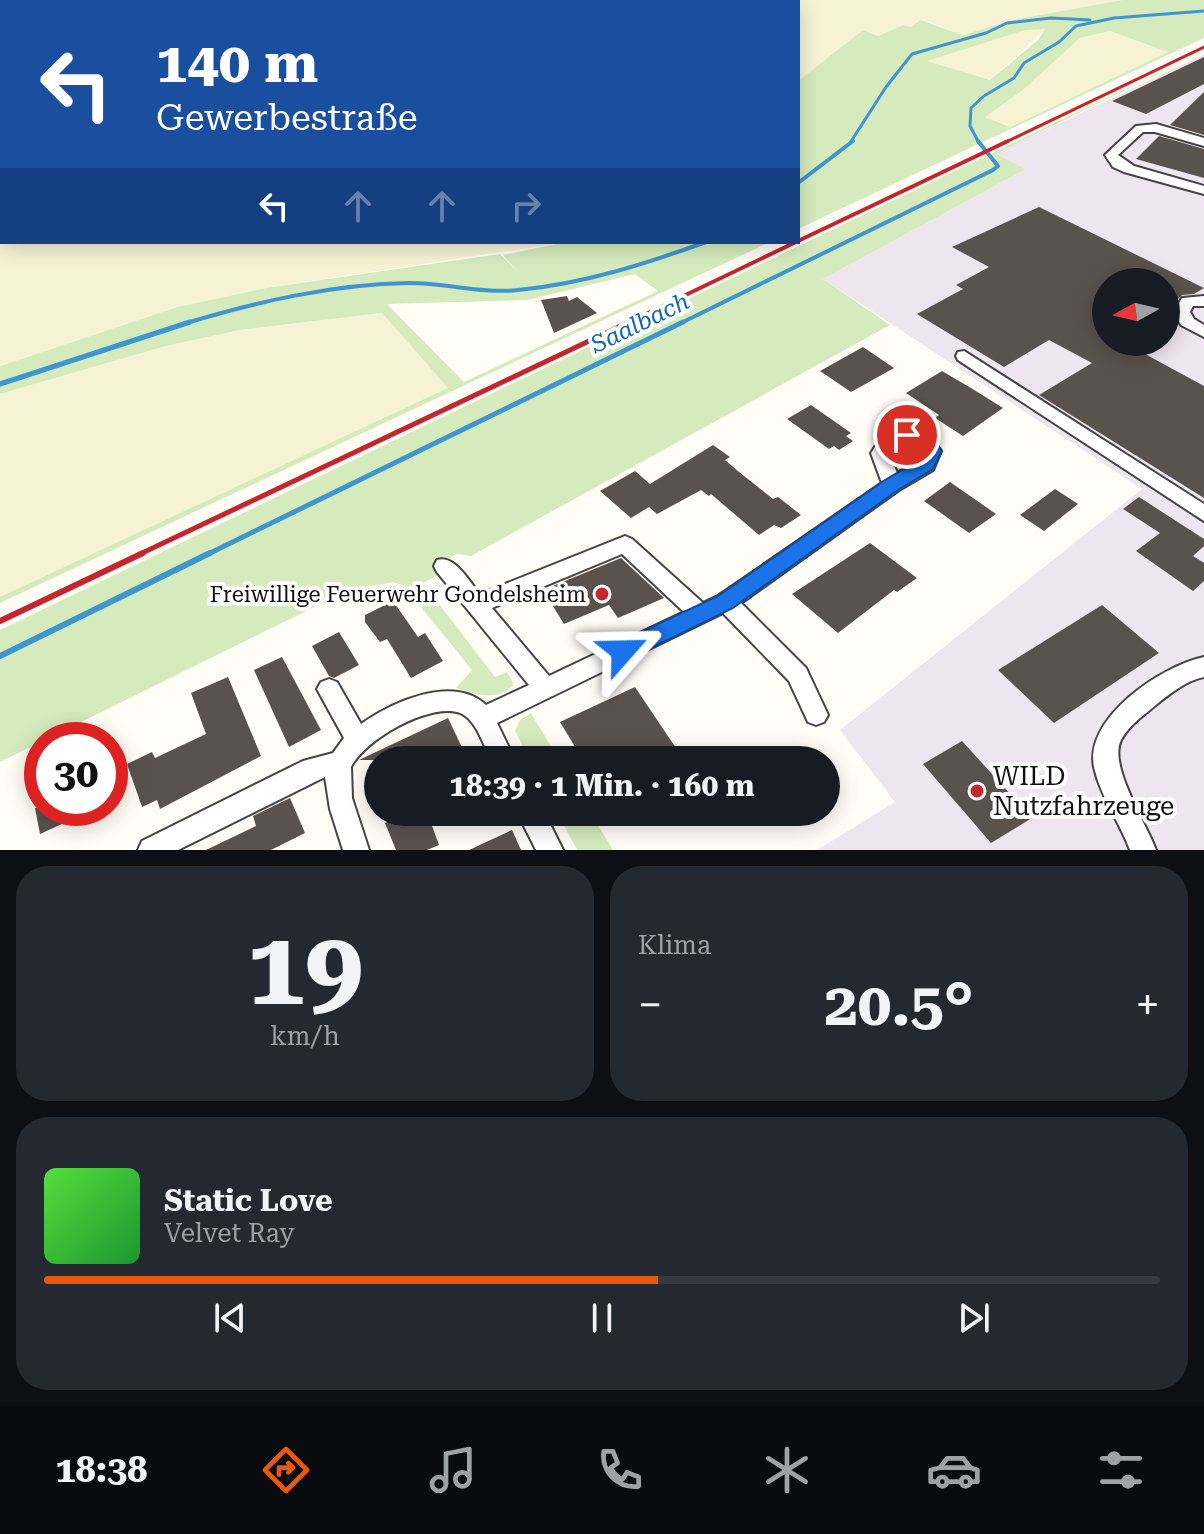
<!DOCTYPE html>
<html lang="de">
<head>
<meta charset="utf-8">
<style>
	body { margin:0; font-family:"Roboto Serif",serif; background:#242831; color:#f1f3f6; height:100vh; display:flex; flex-direction:column; font-size:30px; white-space:nowrap }
	* { box-sizing:border-box; margin:0 }
	p { font-size:26px; color:#9ea1a6 }
	.icon { flex:none; width:44px; height:44px; fill:none; stroke:currentColor; stroke-width:2; stroke-linecap:round; stroke-linejoin:round }
	.map { position:relative; height:850px; overflow:hidden }
	.drawer { display:flex; flex-direction:column; gap:16px; padding:16px; background:#0d0f14; flex:1 }
	.drawer>* { flex:none }
	.banner { position:absolute; left:0px; top:0px; width:800px; height:244px; box-shadow:0 4px 20px #0003; background:#1a4fa0; color:#fff; overflow:hidden }
	.needle { width:52px; rotate:262deg }
	.tools { position:absolute; left:1092px; top:268px; display:grid; gap:16px }
	.tools a { display:grid; place-items:center; width:88px; height:88px; border-radius:50%; background:#171b24; box-shadow:0 4px 20px #0003; font-size:40px }
	.speed { position:absolute; left:24px; top:722px; display:flex; gap:16px; font-size:40px; font-weight:700; text-align:center }
	.speed>* { display:grid; place-content:center; width:104px; height:104px; border-radius:50%; background:#171b24; box-shadow:0 4px 20px #0003; line-height:1 }
	.speed .limit { border:12px solid #d22; background:#fff; color:#111 }
	.pin { position:absolute; display:grid; place-items:center; width:68px; height:68px; color:#fff; margin:-34px; border:4px solid #fff; border-radius:50%; box-shadow:0 2px 8px #0007 }
	.me { position:absolute; width:88px; margin:-44px; rotate:65deg; stroke-linejoin:round; filter:drop-shadow(0 0 6px #0008) }
	.turn { display:flex; align-items:center; gap:28px; height:168px; padding:0 24px; font-size:36px }
	.turn .icon { width:104px; height:104px; stroke-width:2.5 }
	.turn b { display:block; font-size:56px; line-height:68px }
	.lanes { display:flex; align-items:center; height:76px; padding:0 24px; background:#0003; justify-content:center; gap:40px; direction:ltr }
	.lanes .off { opacity:.35 }
	.big { font-size:60px; font-weight:700; line-height:1.1 }
	.drawer .card { flex:1; display:flex; flex-direction:column; justify-content:center; gap:12px; min-width:0; padding:0 28px; border-radius:32px; background:#242831 }
	.drawer .dial { align-items:center; gap:0 }
	.dial b { font-size:104px; line-height:1 }
	.song { display:flex; align-items:center; gap:24px }
	.cover { width:96px; height:96px; border-radius:12px; background:linear-gradient(135deg,hsl(110 70% 55%),hsl(130 70% 35%)) }
	.played { height:8px; border-radius:4px; background:linear-gradient(90deg,#ea580c 55%,#363941 55%) }
	.keys { display:flex; justify-content:space-around; direction:ltr }
	.heat { display:flex; justify-content:space-between; align-items:center; font-size:44px; direction:ltr }
	.drawer .tiles { flex:1; display:grid; gap:16px; grid-template-columns:1fr 1fr }
	.card:last-child { grid-column:span 2 }
	.trip { position:absolute; left:364px; top:746px; width:476px; height:80px; border-radius:40px; background:#171b24; box-shadow:0 4px 20px #0003; font-weight:700; line-height:80px; text-align:center }
	.dock { display:flex; height:128px; justify-content:space-around; align-items:center; background:#090b0e; color:#9ea1a6 }
	.dock .icon { width:56px; height:56px }
	.dock .selected { color:#ea580c }
	.dock b { font-size:36px; color:#f1f3f6 }
	.map>svg:first-child { display:block }
</style>
</head>
<body>
<div class="map">
<svg width="1204" height="850" viewBox="0 0 1204 850">
	<rect width="100%" height="100%" fill="#fffdf5"/>
	<path fill="#eee6ef" fill-rule="evenodd" d="M 1204,54 L 1204,850 L 817,850 L 895,802 L 840,730 L 1142,489 L 823,279 L 1026,169 L 995,154 ZM 1106,282 L 1166,282 L 1166,342 L 1106,342 Z"/>
	<g fill="#f6f3d4">
		<path d="M 0,0 L 502,0 L 504,2 L 2,2 L 0,130 Z"/>
		<path d="M 508,0 L 1122,0 L 1012,20 L 963,35 L 928,22 L 911,27 L 903,25 L 878,36 L 863,30 L 798,81 L 798,2 Z"/>
		<path d="M 1025,29 L 1046,29 L 990,80 L 926,61 Z"/>
		<path d="M 1110,31 L 1169,52 L 1010,127 L 984,117 L 1023,90 L 1080,38 Z"/>
		<path d="M 0,150 L 2,242 L 566,242 L 266,288 L 177,307 L 0,366 Z"/>
		<path d="M 382,313 L 449,389 L 0,597 L 0,394 L 166,346 L 240,330 Z"/>
	</g>
	<g fill="#d5ebbd" fill-rule="evenodd">
		<path d="M 1122,0 L 1204,0 L 1204,38 L 798,229 L 798,81 L 863,30 L 878,36 L 903,25 L 911,27 L 920,20 L 963,35 L 1012,20 ZM 1045,29 L 1038,40 L 990,80 L 927,61 L 1025,30 ZM 1110,31 L 1168,52 L 1010,127 L 985,117 L 1023,90 L 1080,38 Z"/>
		<path d="M 1204,51 L 996,154 L 1026,169 L 823,279 L 890,325 L 471,556 L 457,554 L 433,568 L 438,575 L 423,583 L 495,677 L 507,672 L 514,684 C 497,702 477,695 456,688 L 472,670 L 404,586 L 393,582 L 347,591 L 0,762 L 0,630 Z"/>
		<path d="M 566,242 L 770,242 L 0,603 L 0,597 L 448,388 L 382,313 L 240,330 L 166,346 L 0,394 L 0,366 L 177,307 L 266,288 L 500,254 L 516,270 L 503,255 ZM 635,274 L 658,291 L 464,382 L 387,304 L 527,300 Z"/>
		<path d="M 531,713 L 559,760 L 530,760 L 515,731 L 520,720 Z"/>
		<path d="M 557,812 L 590,812 L 613,850 L 577,850 Z"/>
	</g>
	<g fill="none" stroke-linecap="round" stroke-linejoin="round">
		<g stroke="#3f96cf" stroke-width="3">
			<path d="M 850,143 L 886,87 L 912,54 L 986,33 L 1007,23 L 1051,18 L 1090,20"/>
			<path d="M 979,143 L 970,126 L 971,108 L 984,96 L 1014,78 L 1024,63 L 1059,42 L 1076,26 L 1114,18 L 1204,11"/>
		</g>
		<g stroke="#3f96cf" stroke-width="4">
			<path d="M 798,183 L 853,141"/>
			<path d="M 183,324 C 256,302 333,284 409,283 C 447,283 481,294 518,290 C 583,284 645,264 706,242"/>
			<path d="M 679,324 L 993,170 L 998,166 L 978,141"/>
		</g>
		<g stroke="#3f96cf" stroke-width="5">
			<path d="M 0,384 L 190,322"/>
			<path d="M 206,555 L 683,322"/>
		</g>
		<path stroke="#3f96cf" stroke-width="6" d="M 0,656 L 210,553"/>
	</g>
	<g fill="#5a524d">
		<path d="M 1204,57 L 1204,84 L 1146,114 L 1112,101 Z"/>
		<path d="M 1204,92 L 1204,135 L 1170,125 Z"/>
		<path d="M 1159,136 L 1204,149 L 1204,178 L 1136,159 Z"/>
		<path d="M 1039,207 L 1204,288 L 1194,294 L 1182,295 L 1166,311 L 1166,282 L 1106,282 L 1106,342 L 1141,342 L 1134,348 L 1204,386 L 1204,498 L 1039,395 L 1092,363 L 1049,340 L 1004,367 L 917,314 L 963,289 L 956,285 L 989,267 L 952,247 Z"/>
		<path d="M 567,296 L 569,301 L 577,297 L 597,313 L 554,333 L 541,300 Z"/>
		<path d="M 863,347 L 894,368 L 851,392 L 820,371 Z"/>
		<path d="M 942,371 L 971,388 L 1003,408 L 963,436 L 935,418 L 939,415 L 906,393 Z"/>
		<path d="M 811,405 L 851,433 L 846,436 L 853,441 L 839,450 L 834,446 L 829,449 L 787,419 Z"/>
		<path d="M 713,445 L 730,457 L 725,460 L 739,472 L 773,499 L 778,497 L 801,515 L 781,528 L 774,525 L 759,535 L 711,494 L 709,496 L 701,490 L 657,514 L 649,507 L 631,518 L 600,491 L 635,471 L 650,484 Z"/>
		<path d="M 950,482 L 996,514 L 969,533 L 924,501 Z"/>
		<path d="M 1055,489 L 1078,504 L 1044,531 L 1020,515 Z"/>
		<path d="M 1139,497 L 1204,539 L 1204,546 L 1193,556 L 1204,563 L 1204,581 L 1193,591 L 1136,551 L 1160,533 L 1123,509 Z"/>
		<path d="M 870,543 L 917,578 L 897,592 L 894,590 L 838,633 L 792,594 Z"/>
		<path d="M 621,558 L 664,598 L 618,618 L 609,605 L 564,624 L 543,590 Z"/>
		<path d="M 393,601 L 418,637 L 425,633 L 443,661 L 411,678 L 387,639 L 380,642 L 365,622 L 365,615 Z"/>
		<path d="M 1102,605 L 1159,653 L 1054,723 L 998,670 Z"/>
		<path d="M 339,632 L 359,665 L 334,678 L 329,676 L 312,646 Z"/>
		<path d="M 282,657 L 321,730 L 289,747 L 254,670 Z"/>
		<path d="M 228,677 L 261,756 L 160,809 L 157,800 L 142,807 L 127,764 L 152,752 L 155,758 L 206,734 L 191,693 Z"/>
		<path d="M 635,687 L 684,760 L 583,760 L 560,722 Z"/>
		<path d="M 448,718 L 466,756 L 458,760 L 429,760 L 424,748 L 398,760 L 359,760 Z"/>
		<path d="M 962,741 L 1032,818 L 991,843 L 923,764 Z"/>
		<path d="M 290,798 L 305,833 L 271,850 L 206,850 L 256,826 L 253,816 Z"/>
		<path d="M 35,808 L 97,808 L 40,834 Z"/>
		<path d="M 411,812 L 427,812 L 439,845 L 427,850 L 396,850 L 385,823 Z"/>
		<path d="M 512,830 L 521,850 L 469,850 Z"/>
	</g>
	<g fill="none" stroke-linecap="round" stroke-linejoin="round">
		<g stroke="#444" stroke-width="4">
			<g id="minor">
				<path d="M 1156,124 L 1204,138 L 1204,146 L 1155,132 L 1143,132 L 1118,155 L 1134,166 L 1204,186 L 1204,194 L 1124,172 L 1113,167 L 1105,155 L 1136,126 Z"/>
				<path d="M 1204,296 L 1204,306 L 1193,306 L 1190,312 L 1194,319 L 1204,325 L 1204,337 L 1181,325 L 1174,312 L 1182,298 Z"/>
				<path d="M 964,351 L 1204,504 L 1204,521 L 958,360 L 956,356 L 958,352 Z"/>
				<path d="M 901,431 C 919,431 932,437 941,451 L 933,470 L 899,490 L 741,603 L 806,668 L 828,715 L 824,722 L 816,725 L 808,722 L 789,681 L 723,613 L 497,723 L 515,760 L 491,760 C 484,746 476,719 460,713 C 430,702 364,740 351,767 L 352,798 L 369,850 L 343,850 L 330,809 L 325,777 L 178,850 L 138,850 L 142,841 L 303,761 L 333,753 L 344,738 L 317,689 L 321,682 L 329,679 L 337,682 L 361,724 C 392,702 453,674 486,705 L 529,685 L 437,572 L 434,566 L 437,560 C 455,554 469,582 480,594 L 625,536 L 632,539 L 703,603 L 718,596 L 882,483 L 871,453 L 882,436 ZM 907,443 L 922,452 L 918,461 L 897,473 L 889,453 L 894,445 ZM 622,554 L 684,612 L 549,676 L 492,608 Z"/>
				<path d="M 1204,657 L 1204,677 C 1184,681 1167,696 1151,709 C 1140,718 1128,727 1121,740 C 1108,765 1146,823 1156,850 L 1130,850 C 1120,823 1102,799 1095,771 C 1080,720 1161,666 1204,657 Z"/>
				<path d="M 517,812 L 544,812 L 563,850 L 536,850 Z"/>
			</g>
		</g>
		<use href="#minor" fill="#fff" fill-rule="evenodd"/>
		<path stroke="#c4262e" stroke-width="3" d="M 1004,143 L 1204,47"/>
		<g stroke="#c4262e" stroke-width="4">
			<path d="M 798,241 L 1008,141"/>
			<path d="M 625,324 L 796,242"/>
		</g>
		<path stroke="#c4262e" stroke-width="5" d="M 138,555 L 629,322"/>
		<path stroke="#c4262e" stroke-width="6" d="M 0,621 L 143,553"/>
	</g>
	<path fill="#1a73e8" stroke="#114b97" stroke-width="2" d="M 907,429 C 923,433 933,437 942,451 L 933,469 L 898,490 L 733,608 L 631,658 L 623,660 L 615,658 L 611,651 L 615,644 L 718,596 L 885,480 L 919,460 L 923,452 C 916,443 904,444 898,435 Z"/>
	<g fill="#c4262e" stroke="#fff" stroke-width="3">
		<circle cx="602" cy="594" r="8"/>
		<circle cx="977" cy="791" r="8"/>
	</g>
	<g text-anchor="middle" dominant-baseline="central" stroke-width="8" stroke-linejoin="round" paint-order="stroke">
		<g font-size="22" fill="#111" stroke="#fff" text-anchor="end">
			<text x="586" y="594">Freiwillige Feuerwehr Gondelsheim</text>
		</g>
		<g font-size="24" font-style="italic" fill="#1768a6" stroke="#fff">
			<text transform="translate(640 323) rotate(-26)">Saalbach</text>
		</g>
		<g font-size="26" fill="#111" stroke="#fff" text-anchor="start">
			<text x="993" y="776">WILD<tspan x="993" dy="30">Nutzfahrzeuge</tspan></text>
		</g>
	</g>
</svg>
<div class="tools">
<a><svg class="needle" viewBox="-14 -14 28 28"><path d="M0-13l5 13h-10z" fill="#e53935"/><path d="M0 13l5-13h-10z" fill="#9ea1a6"/></svg></a>
</div>
<div class="speed"><div class="limit">30</div></div>
<div class="pin" style="left:907px;top:435px;background:#d93025"><svg class="icon" aria-label="arrive" viewBox="0 0 24 24"><path d="M6 21V4h12l-3 4 3 4H6"/></svg></div>
<svg class="me" style="left:623px;top:651px" viewBox="-20 -20 40 40"><path d="M0-17L14 15 0 8-14 15z" fill="#1a73e8" stroke="#fff" stroke-width="4"/></svg>
<div class="trip">18:39 · 1 Min. · 160 m</div>
<div class="banner">
<div class="turn"><svg class="icon" aria-label="left" viewBox="0 0 24 24"><path d="M17 20v-9H6M10 6l-5 5 5 5"/></svg><div><b>140 m</b>Gewerbestraße</div></div>
<div class="lanes"><svg class="icon" aria-label="left" viewBox="0 0 24 24"><path d="M17 20v-9H6M10 6l-5 5 5 5"/></svg><svg class="icon off" aria-label="ahead" viewBox="0 0 24 24"><path d="M12 20V5M6 11l6-6 6 6"/></svg><svg class="icon off" aria-label="ahead" viewBox="0 0 24 24"><path d="M12 20V5M6 11l6-6 6 6"/></svg><svg class="icon off" aria-label="right" viewBox="0 0 24 24"><path d="M7 20v-9h11M14 6l5 5-5 5"/></svg></div>
</div>
</div>
<section class="drawer">
<div class="tiles">
<div class="card dial"><b>19</b><p>km/h</p></div>
<div class="card"><p>Klima</p>
<div class="heat"><a>−</a><b class="big">20.5°</b><a>+</a></div>
</div>
<div class="card">
<div class="song"><i class="cover"></i><div><b>Static Love</b><p>Velvet Ray</p></div></div>
<div class="played"></div>
<div class="keys"><svg class="icon" aria-label="previous" viewBox="0 0 24 24"><path d="M18 5L8 12l10 7zM5 5v14"/></svg><svg class="icon" aria-label="pause" viewBox="0 0 24 24"><path d="M8 5v14M16 5v14"/></svg><svg class="icon" aria-label="next" viewBox="0 0 24 24"><path d="M6 5l10 7-10 7zM19 5v14"/></svg></div>
</div>
</div>
</section>
<nav class="dock">
<b>18:38</b>
<svg class="icon selected" aria-label="directions" viewBox="0 0 24 24"><path d="M12 3l9 9-9 9-9-9zM9 14v-3h6M13 9l2 2-2 2"/></svg>
<svg class="icon" aria-label="music" viewBox="0 0 24 24"><path d="M9 18V5l10-2v13"/><circle cx="6" cy="18" r="3"/><circle cx="16" cy="16" r="3"/></svg>
<svg class="icon" aria-label="phone" viewBox="0 0 24 24"><path d="M5 4h4l2 5-3 2q2 4 5 5l2-3 5 2v4C11 20 4 13 5 4z"/></svg>
<svg class="icon" aria-label="climate" viewBox="0 0 24 24"><path d="M12 3v18M4 7l16 10M4 17L20 7"/></svg>
<svg class="icon" aria-label="car" viewBox="0 0 24 24"><path d="M5 17H2v-5l4-1 3-4h7l3 4 3 1v5h-3M9 17h6M6 11h13"/><circle cx="7" cy="17" r="2"/><circle cx="17" cy="17" r="2"/></svg>
<svg class="icon" aria-label="filters" viewBox="0 0 24 24"><path d="M4 7h16M4 17h16"/><circle cx="9" cy="7" r="2"/><circle cx="15" cy="17" r="2"/></svg>
</nav>
</body>
</html>
